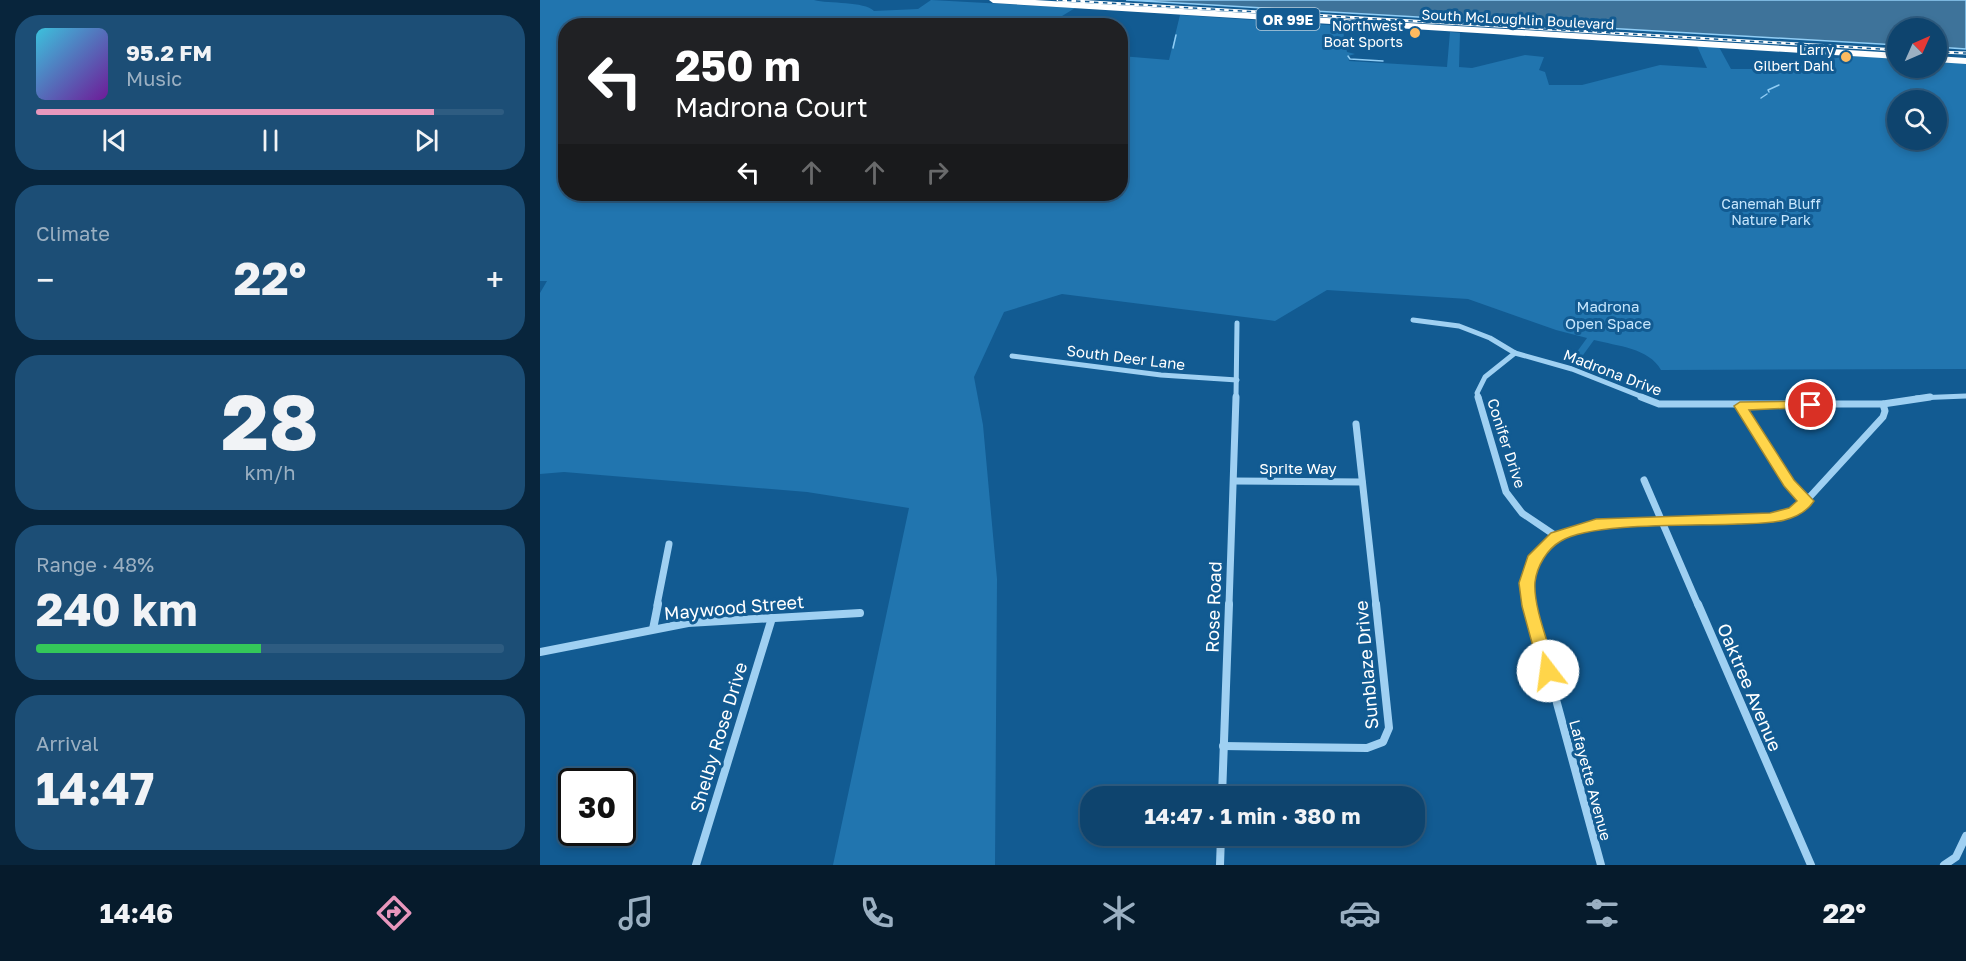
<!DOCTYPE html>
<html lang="en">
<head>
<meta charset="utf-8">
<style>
	body { margin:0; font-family:"Golos Text",sans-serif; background:#1c4e76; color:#f1f3f6; height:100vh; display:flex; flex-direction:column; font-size:22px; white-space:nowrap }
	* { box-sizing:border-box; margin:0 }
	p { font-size:20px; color:#9bb0c2 }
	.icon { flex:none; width:33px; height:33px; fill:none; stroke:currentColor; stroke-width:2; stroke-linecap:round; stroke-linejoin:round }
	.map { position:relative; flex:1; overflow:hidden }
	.drawer { display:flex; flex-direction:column; gap:15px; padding:15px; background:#08253c; width:540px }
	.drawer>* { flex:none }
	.banner { position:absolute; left:18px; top:18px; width:570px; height:183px; border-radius:24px; box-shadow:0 3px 9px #0003,0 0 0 2px #2e5c81; background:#202124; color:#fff; overflow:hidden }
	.needle { width:39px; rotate:45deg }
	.controls { position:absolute; left:1347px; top:18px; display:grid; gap:12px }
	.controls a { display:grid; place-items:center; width:60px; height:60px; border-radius:50%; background:#0e446e; box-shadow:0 3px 9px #0003,0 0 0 2px #2e5c81; font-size:30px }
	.speed { position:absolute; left:18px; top:768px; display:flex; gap:12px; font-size:30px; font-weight:700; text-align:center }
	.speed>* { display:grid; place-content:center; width:78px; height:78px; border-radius:50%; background:#0e446e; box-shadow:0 3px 9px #0003,0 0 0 2px #2e5c81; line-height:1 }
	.speed .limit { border:3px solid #111; border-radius:9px; background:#fff; color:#111 }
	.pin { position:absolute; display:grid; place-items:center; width:51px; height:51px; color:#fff; margin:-26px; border:3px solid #fff; border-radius:50%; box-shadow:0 2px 6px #0007 }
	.me { position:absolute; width:66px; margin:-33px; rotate:345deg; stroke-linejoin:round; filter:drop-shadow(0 0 4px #0008) }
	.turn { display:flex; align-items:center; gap:21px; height:126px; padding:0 18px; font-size:27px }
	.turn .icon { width:78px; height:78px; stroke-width:2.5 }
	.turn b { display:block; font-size:42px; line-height:51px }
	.lanes { display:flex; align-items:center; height:57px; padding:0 18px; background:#0003; justify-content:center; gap:30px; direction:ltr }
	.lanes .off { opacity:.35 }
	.big { font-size:45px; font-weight:700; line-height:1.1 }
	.drawer .tile { flex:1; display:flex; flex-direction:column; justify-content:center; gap:9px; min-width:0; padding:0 21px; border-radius:24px; background:#1c4e76 }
	.drawer .dial { align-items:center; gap:0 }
	.dial b { font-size:78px; line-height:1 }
	.song { display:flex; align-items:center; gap:18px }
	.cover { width:72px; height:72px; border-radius:9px; background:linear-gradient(135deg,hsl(190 70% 55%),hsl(280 70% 35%)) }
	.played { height:6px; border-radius:3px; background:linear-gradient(90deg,#e797bd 85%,#2e5c81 85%) }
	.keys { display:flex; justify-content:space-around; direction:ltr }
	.heat { display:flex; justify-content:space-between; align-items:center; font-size:33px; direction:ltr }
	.charge { height:9px; border-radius:4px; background:linear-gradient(90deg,#34c759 48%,#2e5c81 0) }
	.trip { position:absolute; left:540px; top:786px; width:345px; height:60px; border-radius:24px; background:#0e446e; box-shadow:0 3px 9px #0003,0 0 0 2px #2e5c81; font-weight:700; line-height:60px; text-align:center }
	.tab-bar { display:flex; height:96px; justify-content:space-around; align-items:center; background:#061b2c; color:#9bb0c2 }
	.tab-bar .icon { width:42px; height:42px }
	.tab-bar .current { color:#e797bd }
	.tab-bar b { font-size:27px; color:#f1f3f6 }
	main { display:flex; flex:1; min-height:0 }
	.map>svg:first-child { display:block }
</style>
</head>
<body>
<main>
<section class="drawer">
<div class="tile">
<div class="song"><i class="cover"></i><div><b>95.2 FM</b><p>Music</p></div></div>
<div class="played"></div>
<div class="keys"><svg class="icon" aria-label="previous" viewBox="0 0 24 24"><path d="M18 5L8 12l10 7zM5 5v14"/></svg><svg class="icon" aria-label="pause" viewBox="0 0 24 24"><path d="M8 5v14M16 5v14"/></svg><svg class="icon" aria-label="next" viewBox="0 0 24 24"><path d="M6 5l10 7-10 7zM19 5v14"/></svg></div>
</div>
<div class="tile"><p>Climate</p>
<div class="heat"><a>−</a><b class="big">22°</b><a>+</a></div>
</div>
<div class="tile dial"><b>28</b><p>km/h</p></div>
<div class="tile"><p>Range · 48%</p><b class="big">240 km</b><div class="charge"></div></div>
<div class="tile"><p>Arrival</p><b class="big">14:47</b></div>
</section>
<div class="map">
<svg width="1426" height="865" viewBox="0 0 1426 865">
	<rect width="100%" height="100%" fill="#125b92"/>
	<path fill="#2175af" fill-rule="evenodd" d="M 0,0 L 274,0 C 289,4 324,1 334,11 L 378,9 L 391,0 L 535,8 L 506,26 L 26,26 L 26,194 L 580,194 L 581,56 L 629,60 L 640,15 L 802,26 L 807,52 L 815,54 L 808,56 L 809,61 L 907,67 L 910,32 L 920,33 L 919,67 L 932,68 L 985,55 L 1004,57 L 999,70 L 1005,72 L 1009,85 L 1042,85 L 1120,65 L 1167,68 L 1157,46 L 1179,47 L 1191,69 L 1223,69 L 1310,56 L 1357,58 L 1358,68 L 1396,68 L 1397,60 L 1426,62 L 1426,369 L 1121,370 C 1109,348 1077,346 1054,340 L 1038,362 L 1031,360 L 1047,338 L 1016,330 L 928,299 L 787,290 L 735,321 L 522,294 L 464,312 L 434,377 L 443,425 L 457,579 L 455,865 L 293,865 L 369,508 L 267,492 L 24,472 L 0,474 L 0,293 L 7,281 L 0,281 ZM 1358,100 L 1396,100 L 1396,140 L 1358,140 Z"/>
	<path fill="#3e739a" stroke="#90cdf5" stroke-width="1.5" d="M 586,0 L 1426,0 L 1426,49 L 1397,47 L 1396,28 L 1358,28 L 1357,45 Z"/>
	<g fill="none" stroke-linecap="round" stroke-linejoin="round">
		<g stroke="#90cdf5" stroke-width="1.5">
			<path d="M 633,48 L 636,35"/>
			<path d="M 808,56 L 810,59 L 843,61"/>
			<path d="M 1229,92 L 1228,90 L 1239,85"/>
			<path d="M 1221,98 L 1227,94"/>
		</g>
		<g stroke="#9fd0f2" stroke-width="5">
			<path d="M 873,320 L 919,326 L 950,338 L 975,353 L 1032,369 L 1105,398"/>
			<path d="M 472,356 L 621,375 L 697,380"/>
			<path d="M 696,398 L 697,323"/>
			<path d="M 939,398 L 937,393 L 945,377 L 975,353"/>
			<path d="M 1376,398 L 1426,396"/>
		</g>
		<g stroke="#9fd0f2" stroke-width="7">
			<path d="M 938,397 L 966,492 L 982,513 L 1016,536"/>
			<path d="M 1101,397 L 1119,404 L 1343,404 L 1390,397"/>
			<path d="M 1200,406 L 1249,483 L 1266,501"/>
			<path d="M 816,424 L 836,605"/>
			<path d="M 1104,480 L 1158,605"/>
			<path d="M 694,481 L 822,482"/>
			<path d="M 117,605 L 129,544"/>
			<path d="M 689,605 L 696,397"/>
			<path d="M 990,605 L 989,577 L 997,556 L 1011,541 L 1030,531 L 1079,523 L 1230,518 L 1254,511 L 1266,501 L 1343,417 L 1345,411 L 1343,404"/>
		</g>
		<g stroke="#9fd0f2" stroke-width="8">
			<path d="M 990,604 L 1061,865"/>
			<path d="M 1158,604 L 1271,865"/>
			<path d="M 113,629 L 118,604"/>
			<path d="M 0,652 L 148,623 L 320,613"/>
			<path d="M 683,746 L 827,748 L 843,742 L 849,728 L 836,604"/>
			<path d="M 682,796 L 689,604"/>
			<path d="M 156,865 L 232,618"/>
			<path d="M 680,865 L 681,836"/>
			<path d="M 1404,865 L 1416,857 L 1426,836"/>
		</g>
		<g fill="#fff" fill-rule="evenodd">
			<path d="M 449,0 L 495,0 L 1358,53 L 1358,59 L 453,3 Z"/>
			<path d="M 1396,56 L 1426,58 L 1426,64 L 1396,62 Z"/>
		</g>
		<g stroke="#fff" stroke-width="3">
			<g id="rail">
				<path d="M 518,0 L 1358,50"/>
				<path d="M 1396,52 L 1426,53"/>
			</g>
		</g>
		<use href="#rail" stroke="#125b92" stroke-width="1.5" stroke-dasharray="4.5" stroke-linecap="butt"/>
	</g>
	<path fill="#ffd54a" stroke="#a68a30" stroke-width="1.5" d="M 1271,401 L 1275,402 L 1277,405 L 1275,407 L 1209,410 L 1254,480 L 1274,501 C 1258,525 1223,523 1198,524 C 1158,526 1052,522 1021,541 C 1007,549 997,566 995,582 C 993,607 1010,647 1016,671 L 1014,676 L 1008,678 L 1001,676 L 982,606 L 979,583 L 988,556 L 1011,533 L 1056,519 L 1230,513 L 1249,508 L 1257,501 L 1244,486 L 1194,406 L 1200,402 Z"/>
	<g fill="#ffbb60" stroke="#125b92" stroke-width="2">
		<circle cx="875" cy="33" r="6"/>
		<circle cx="1306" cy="57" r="6"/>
	</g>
	<g text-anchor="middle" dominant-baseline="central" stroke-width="6" stroke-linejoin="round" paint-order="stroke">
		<rect fill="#125b92" stroke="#b8cede" stroke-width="1.5" x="716.5" y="8" width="63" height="22" rx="4.5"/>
		<g font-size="14" font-weight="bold" fill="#fff">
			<text x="748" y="19">OR 99E</text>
		</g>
		<g font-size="14" fill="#fff" stroke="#125b92">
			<text transform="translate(978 19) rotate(3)">South McLoughlin Boulevard</text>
		</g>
		<g font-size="14" fill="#fff" stroke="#125b92" text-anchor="end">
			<text x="863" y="25">Northwest<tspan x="863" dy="16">Boat Sports</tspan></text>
			<text x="1294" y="49">Larry<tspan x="1294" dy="16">Gilbert Dahl</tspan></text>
		</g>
		<g font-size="14" fill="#c6e6fd" stroke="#125b92">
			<text x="1231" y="203">Canemah Bluff<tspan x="1231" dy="16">Nature Park</tspan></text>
		</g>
		<g font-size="15" fill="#c6e6fd" stroke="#125b92">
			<text x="1068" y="306">Madrona<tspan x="1068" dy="17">Open Space</tspan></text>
		</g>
		<g font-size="15" fill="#fff" stroke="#125b92">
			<text transform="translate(586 357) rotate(7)">South Deer Lane</text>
			<text transform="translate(1073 372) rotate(21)">Madrona Drive</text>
			<text transform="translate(967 443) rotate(72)">Conifer Drive</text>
			<text x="758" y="468">Sprite Way</text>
			<text transform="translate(1051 780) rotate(75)">Lafayette Avenue</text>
		</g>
		<g font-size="18" fill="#fff" stroke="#125b92">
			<text transform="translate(194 607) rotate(-5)">Maywood Street</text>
			<text transform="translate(673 607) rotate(-88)">Rose Road</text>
			<text transform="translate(826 665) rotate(-95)">Sunblaze Drive</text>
			<text transform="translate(1210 687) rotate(67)">Oaktree Avenue</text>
			<text transform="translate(178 737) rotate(-73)">Shelby Rose Drive</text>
		</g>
	</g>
</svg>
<div class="controls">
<a><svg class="needle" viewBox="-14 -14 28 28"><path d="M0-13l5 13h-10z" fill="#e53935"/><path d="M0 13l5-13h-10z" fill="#9bb0c2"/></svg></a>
<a><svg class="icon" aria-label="search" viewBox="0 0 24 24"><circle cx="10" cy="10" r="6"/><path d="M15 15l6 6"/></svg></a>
</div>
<div class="speed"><div class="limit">30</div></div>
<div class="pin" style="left:1271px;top:405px;background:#d93025"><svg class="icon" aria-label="arrive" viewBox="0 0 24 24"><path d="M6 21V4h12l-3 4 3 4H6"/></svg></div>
<svg class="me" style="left:1008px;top:671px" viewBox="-20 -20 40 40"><circle r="19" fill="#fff"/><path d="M0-13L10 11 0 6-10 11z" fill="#ffd54a"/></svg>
<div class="trip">14:47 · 1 min · 380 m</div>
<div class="banner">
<div class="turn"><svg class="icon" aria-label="left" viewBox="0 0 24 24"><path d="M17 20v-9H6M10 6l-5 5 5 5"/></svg><div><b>250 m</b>Madrona Court</div></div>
<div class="lanes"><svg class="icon" aria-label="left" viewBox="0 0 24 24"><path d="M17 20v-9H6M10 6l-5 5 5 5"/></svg><svg class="icon off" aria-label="ahead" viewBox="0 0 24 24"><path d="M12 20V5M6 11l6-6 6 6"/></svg><svg class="icon off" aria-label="ahead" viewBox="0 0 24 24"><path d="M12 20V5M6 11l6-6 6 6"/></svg><svg class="icon off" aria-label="right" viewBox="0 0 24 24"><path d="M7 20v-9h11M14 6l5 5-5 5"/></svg></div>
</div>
</div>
</main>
<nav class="tab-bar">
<b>14:46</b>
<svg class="icon current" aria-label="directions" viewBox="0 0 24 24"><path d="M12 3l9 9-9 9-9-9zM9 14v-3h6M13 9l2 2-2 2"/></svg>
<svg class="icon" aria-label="music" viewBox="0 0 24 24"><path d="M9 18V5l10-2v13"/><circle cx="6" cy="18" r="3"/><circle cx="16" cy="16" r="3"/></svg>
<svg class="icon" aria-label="phone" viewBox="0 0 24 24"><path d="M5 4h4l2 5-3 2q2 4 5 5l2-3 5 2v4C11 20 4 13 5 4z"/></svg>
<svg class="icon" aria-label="climate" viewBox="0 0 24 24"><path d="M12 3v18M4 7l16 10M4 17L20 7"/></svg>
<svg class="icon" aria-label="car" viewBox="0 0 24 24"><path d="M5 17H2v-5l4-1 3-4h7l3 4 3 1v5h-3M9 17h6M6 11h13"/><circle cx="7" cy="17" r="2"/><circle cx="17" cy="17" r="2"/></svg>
<svg class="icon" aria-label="filters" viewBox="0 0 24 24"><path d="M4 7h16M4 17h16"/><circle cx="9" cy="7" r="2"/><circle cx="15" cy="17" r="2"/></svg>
<b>22°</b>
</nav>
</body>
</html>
